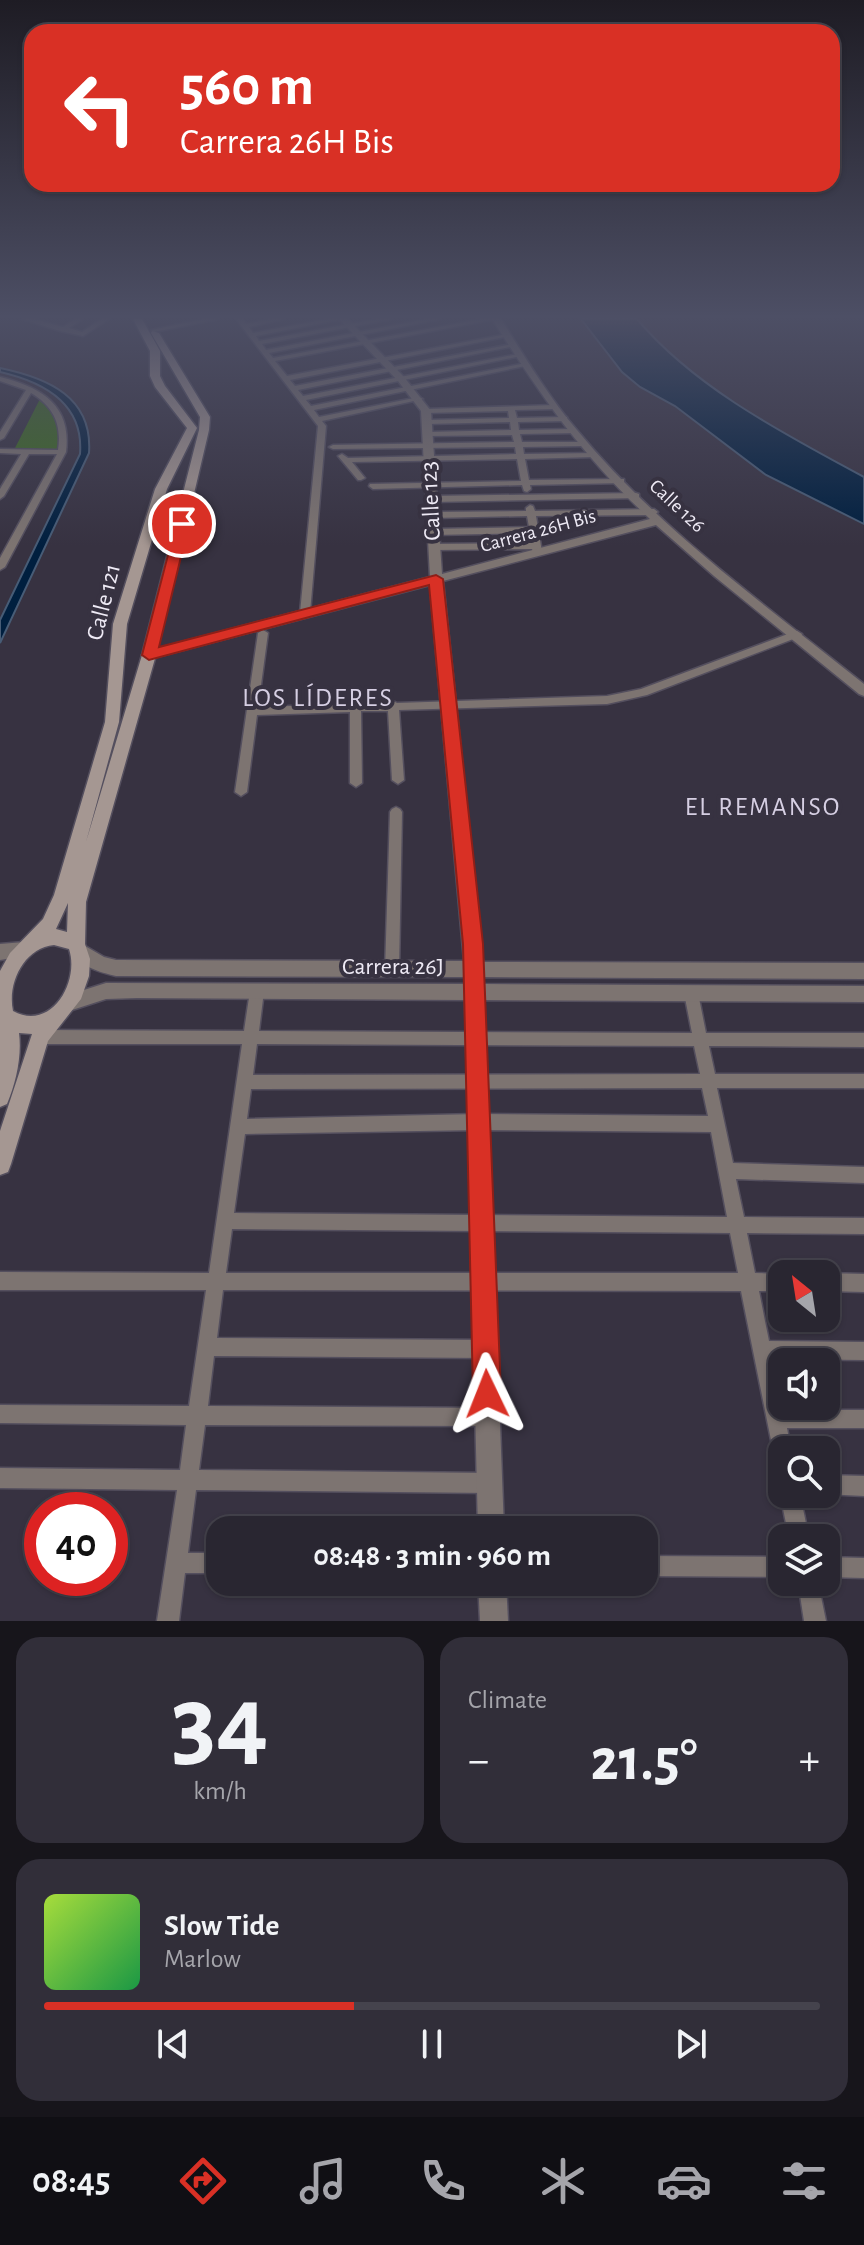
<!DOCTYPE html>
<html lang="en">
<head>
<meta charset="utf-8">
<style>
	body { margin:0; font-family:"Alegreya Sans",sans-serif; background:#312e39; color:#f1f3f6; height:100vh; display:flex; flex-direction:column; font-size:30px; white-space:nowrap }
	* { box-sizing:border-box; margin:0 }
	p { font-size:26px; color:#a5a5ab }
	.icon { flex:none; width:44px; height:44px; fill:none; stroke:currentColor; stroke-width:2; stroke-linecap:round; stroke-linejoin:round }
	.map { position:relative; height:1621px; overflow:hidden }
	.panel { display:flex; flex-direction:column; gap:16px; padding:16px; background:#17151b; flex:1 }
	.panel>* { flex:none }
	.guide { position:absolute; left:24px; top:24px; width:816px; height:168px; border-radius:24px; box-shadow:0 2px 6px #0004,0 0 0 2px #45434d; background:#d93025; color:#fff; overflow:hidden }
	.needle { width:52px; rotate:330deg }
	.tools { position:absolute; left:768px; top:1260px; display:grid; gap:16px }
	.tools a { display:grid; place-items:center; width:72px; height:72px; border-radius:16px; background:#292631; box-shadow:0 2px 6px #0004,0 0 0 2px #45434d; font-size:40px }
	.speed { position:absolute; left:24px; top:1492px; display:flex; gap:16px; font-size:40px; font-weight:700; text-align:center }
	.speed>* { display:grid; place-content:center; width:104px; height:104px; border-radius:50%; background:#292631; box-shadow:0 2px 6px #0004,0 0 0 2px #45434d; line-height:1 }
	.speed .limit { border:12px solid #d22; background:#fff; color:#111 }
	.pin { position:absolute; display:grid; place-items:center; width:68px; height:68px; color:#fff; margin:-34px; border:4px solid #fff; border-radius:50%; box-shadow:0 2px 8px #0007 }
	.me { position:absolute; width:88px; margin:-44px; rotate:358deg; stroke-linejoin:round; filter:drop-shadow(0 0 6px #0008) }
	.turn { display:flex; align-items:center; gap:28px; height:168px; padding:0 24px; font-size:36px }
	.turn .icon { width:104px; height:104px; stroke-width:2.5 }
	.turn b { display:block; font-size:56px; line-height:68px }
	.big { font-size:60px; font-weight:700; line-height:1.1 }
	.panel .widget { flex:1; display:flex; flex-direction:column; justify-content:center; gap:12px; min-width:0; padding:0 28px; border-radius:24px; background:#312e39 }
	.panel .dial { align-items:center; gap:0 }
	.dial b { font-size:104px; line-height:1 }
	.song { display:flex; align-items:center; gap:24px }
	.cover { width:96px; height:96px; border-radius:12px; background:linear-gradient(135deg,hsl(80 70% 55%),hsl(140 70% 35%)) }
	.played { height:8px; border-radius:4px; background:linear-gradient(90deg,#d93025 40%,#45434d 40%) }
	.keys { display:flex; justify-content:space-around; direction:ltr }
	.heat { display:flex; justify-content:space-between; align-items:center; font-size:44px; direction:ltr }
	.panel .tiles { flex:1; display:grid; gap:16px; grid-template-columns:1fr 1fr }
	.widget:last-child { grid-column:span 2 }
	.trip { position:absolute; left:206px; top:1516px; width:452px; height:80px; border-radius:24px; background:#292631; box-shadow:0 2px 6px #0004,0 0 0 2px #45434d; font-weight:700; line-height:80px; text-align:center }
	.tabs { display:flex; height:128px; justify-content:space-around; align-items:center; background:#100f14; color:#a5a5ab }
	.tabs .icon { width:56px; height:56px }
	.tabs .active { color:#d93025 }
	.tabs b { font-size:36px; color:#f1f3f6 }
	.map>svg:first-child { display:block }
</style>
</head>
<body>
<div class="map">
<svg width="864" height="1621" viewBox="0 0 864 1621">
	<rect width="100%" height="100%" fill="#373241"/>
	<path fill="#3d6c1e" d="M 42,395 L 61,419 L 62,452 L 13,452 Z"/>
	<g fill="#001f3f" stroke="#475c76" stroke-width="2">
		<path d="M 581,319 L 637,319 C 696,389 785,434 864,477 L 864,524 L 766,475 L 675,406 L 640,387 L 622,372 Z"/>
		<path d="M 0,368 C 48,378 93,397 89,453 L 0,643 L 0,620 L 80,454 C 84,404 44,382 0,372 Z"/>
	</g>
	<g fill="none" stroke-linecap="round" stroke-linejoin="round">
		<g stroke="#544f5e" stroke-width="3">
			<g id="minor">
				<path d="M 22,319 L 34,319 L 63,327 L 75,319 L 83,319 L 69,328 L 82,332 L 101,319 L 109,319 L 83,336 L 60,331 Z"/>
				<path d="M 203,319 L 219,319 L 154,332 L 151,330 Z"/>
				<path d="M 236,319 L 243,319 L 246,324 L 270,319 L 285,319 L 249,327 L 253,333 L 327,319 L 342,319 L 256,336 L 259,341 L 376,319 L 392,319 L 262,344 L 266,350 L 426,319 L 441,319 L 269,353 L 273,358 L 481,319 L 496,319 L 275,361 L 287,376 L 507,334 L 510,336 L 290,380 L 295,386 L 512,344 L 515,346 L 298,390 L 303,396 L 518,354 L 521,356 L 306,400 L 311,406 L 526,363 L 530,365 L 314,410 L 319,417 L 419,397 L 423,399 L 322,421 L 326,426 L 310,613 L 305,616 L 300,613 L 318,426 Z"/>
				<path d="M 0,377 C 41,387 72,405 66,452 L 5,567 L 0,570 L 0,558 L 57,454 L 29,454 L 4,496 L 0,499 L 0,489 L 21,454 L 0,453 L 0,449 L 58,450 C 62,424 53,406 31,393 L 4,438 L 0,440 L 0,432 L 26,390 L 0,381 Z"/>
				<path d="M 554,405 L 558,407 L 557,409 L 515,410 L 517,418 L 564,417 L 567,417 L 567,421 L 518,422 L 519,430 L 573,429 L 576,429 L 576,433 L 520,434 L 522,442 L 583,442 L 587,444 L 583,446 L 523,447 L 524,454 L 594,453 L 598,455 L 594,457 L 525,459 L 529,480 L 621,479 L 624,479 L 624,483 L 530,485 L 531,489 L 527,492 L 524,491 L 522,485 L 373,489 L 369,486 L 370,484 L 521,481 L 517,459 L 352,462 L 365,478 L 361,480 L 358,480 L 338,456 L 342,454 L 348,458 L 516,454 L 515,447 L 333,449 L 329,447 L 333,445 L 514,442 L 512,435 L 428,436 L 424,434 L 428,432 L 511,430 L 510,422 L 427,424 L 423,422 L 427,420 L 509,418 L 508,411 L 426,413 L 422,411 L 426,409 Z"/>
				<path d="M 636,493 L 639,494 L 639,498 L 432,502 L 428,499 L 432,496 Z"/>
				<path d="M 530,505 L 533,506 L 535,511 L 654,509 L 658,512 L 654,515 L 536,516 L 542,552 L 537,555 L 534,554 L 532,549 L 434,550 L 429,547 L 434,544 L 531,543 L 529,533 L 433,535 L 429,532 L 433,529 L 529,527 L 527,516 L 432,518 L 428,515 L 432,512 L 526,511 L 526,508 Z"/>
				<path d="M 263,630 L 268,633 L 258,707 L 389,703 L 393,701 L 397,703 L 607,696 L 641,689 L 793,632 L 797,631 L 802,634 L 801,636 L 647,695 L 607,704 L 399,710 L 404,780 L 398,784 L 392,780 L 388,711 L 361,711 L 362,783 L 356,787 L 350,783 L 350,712 L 257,715 L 247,792 L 241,796 L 235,792 L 258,633 Z"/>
				<path d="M 396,807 L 400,809 L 402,812 L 399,970 L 397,974 L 392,976 L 387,974 L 385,970 L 390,812 L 392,809 Z"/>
				<path d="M 257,985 L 262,987 L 264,991 L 259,1031 L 692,1033 L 684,993 L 686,989 L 691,987 L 696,989 L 698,993 L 706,1033 L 864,1033 L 864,1047 L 709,1046 L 715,1074 L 864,1074 L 864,1088 L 717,1088 L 733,1163 L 864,1167 L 864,1183 L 736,1179 L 744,1217 L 864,1218 L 864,1234 L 747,1233 L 755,1273 L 784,1274 L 782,1274 L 782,1291 L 759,1291 L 769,1341 L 864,1342 L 864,1360 L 773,1359 L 783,1410 L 864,1410 L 864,1428 L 787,1428 L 791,1450 L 782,1450 L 782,1463 L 775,1460 L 741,1291 L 223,1290 L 217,1338 L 486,1340 L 492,1343 L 495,1349 L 492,1355 L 486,1358 L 214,1356 L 208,1406 L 488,1408 L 495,1410 L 497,1417 L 495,1424 L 488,1426 L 205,1425 L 199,1470 L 490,1473 L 497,1476 L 500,1483 L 497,1490 L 490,1493 L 196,1490 L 188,1553 L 220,1553 L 220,1573 L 185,1573 L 179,1621 L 157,1621 L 177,1490 L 0,1488 L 0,1468 L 180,1470 L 186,1425 L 0,1423 L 0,1405 L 189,1406 L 206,1290 L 0,1290 L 0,1272 L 209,1273 L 242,1044 L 40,1044 L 35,1042 L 33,1037 L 35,1032 L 40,1030 L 244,1031 L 250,991 L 252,987 ZM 257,1044 L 694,1046 L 700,1074 L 253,1075 ZM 702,1088 L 708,1116 L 479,1114 L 247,1119 L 251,1089 ZM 479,1130 L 711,1132 L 727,1217 L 234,1213 L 245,1134 ZM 232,1229 L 730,1233 L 738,1273 L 226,1273 Z"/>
				<path d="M 826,1273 L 864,1274 L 864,1292 L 826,1291 L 826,1274 L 824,1274 Z"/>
				<path d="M 826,1475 L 864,1476 L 864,1496 L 824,1494 L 826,1494 Z"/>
				<path d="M 782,1490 L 782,1494 L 800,1494 L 809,1538 L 789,1538 L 780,1494 Z"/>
				<path d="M 644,1556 L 782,1557 L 782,1577 L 644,1576 Z"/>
				<path d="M 826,1557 L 864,1558 L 864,1578 L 826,1577 Z"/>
				<path d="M 798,1582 L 818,1582 L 826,1621 L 804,1621 Z"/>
			</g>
		</g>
		<g stroke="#544f5e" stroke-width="3">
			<g id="tertiary">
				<path d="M 339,319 L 348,319 L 404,377 L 431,411 L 442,574 L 650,519 C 582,456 541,396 492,319 L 501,319 C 525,357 548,396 577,430 C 658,528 764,604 864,684 L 864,696 L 859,694 L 714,576 L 656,525 L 443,581 L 483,962 L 864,963 L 864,979 L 483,977 L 484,984 L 864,986 L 864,1002 L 484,1000 L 504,1530 L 478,1530 L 465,1000 L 137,998 L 106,999 L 69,1011 L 62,1009 L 60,1003 L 62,997 L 106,983 L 465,984 L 465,977 L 116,976 C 99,972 81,967 71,951 L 74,946 L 80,943 L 104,957 L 116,960 L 464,961 L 430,585 L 149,659 L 142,655 L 144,652 L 430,577 L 421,411 L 398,381 Z"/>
				<path d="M 24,942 L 30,945 L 33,950 L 30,955 L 0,960 L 0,944 Z"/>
				<path d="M 478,1582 L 506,1582 L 508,1621 L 480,1621 Z"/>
			</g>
		</g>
		<g stroke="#544f5e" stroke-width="3">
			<path id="secondary" d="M 133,319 L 142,319 L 160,351 L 160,376 L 165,386 L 197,428 L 167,489 L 127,624 L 119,722 L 86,842 L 142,655 L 199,430 L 200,417 L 151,333 L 152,331 L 159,333 L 210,417 L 209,430 L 156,655 L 86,902 L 85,944 L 90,959 L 89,976 L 81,999 L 48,1041 L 11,1164 L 8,1172 L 0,1175 L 0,1131 L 32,1034 L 19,1033 C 22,1056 16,1083 7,1104 L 0,1107 L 0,971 L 10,953 L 43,919 L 54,895 L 105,722 L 113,624 L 155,489 L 187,428 L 155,387 L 150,376 L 150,351 ZM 68,903 L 67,932 L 56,929 ZM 54,945 L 69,949 C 80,982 51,1032 13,1011 C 7,983 24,948 54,945 Z"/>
		</g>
		<use href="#minor" fill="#7d7471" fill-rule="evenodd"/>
		<use href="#tertiary" fill="#7d7471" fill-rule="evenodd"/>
		<use href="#secondary" fill="#a59792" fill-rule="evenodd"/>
	</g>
	<linearGradient id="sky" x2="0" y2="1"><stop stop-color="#1e1c24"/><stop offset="0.58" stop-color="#4d4f65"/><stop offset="1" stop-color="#4d4f65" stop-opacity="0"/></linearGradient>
	<rect width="864" height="546" fill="url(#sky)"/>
	<path fill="#d93025" stroke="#8d1f18" stroke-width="2" d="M 182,520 L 189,524 L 159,647 L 436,575 L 443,579 L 483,944 L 501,1394 L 497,1404 L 487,1408 L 477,1404 L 473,1394 L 463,944 L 429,585 L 149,660 L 142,655 L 176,524 Z"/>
	<g text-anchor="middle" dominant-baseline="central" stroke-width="8" stroke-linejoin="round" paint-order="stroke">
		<g font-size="20" fill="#eeeaf5" stroke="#373241">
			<text transform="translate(677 506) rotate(43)">Calle 126</text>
			<text transform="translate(538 531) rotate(-15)">Carrera 26H Bis</text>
		</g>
		<g font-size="24" fill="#eeeaf5" stroke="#373241">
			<text transform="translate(431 501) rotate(-93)">Calle 123</text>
			<text transform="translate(104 602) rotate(-76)">Calle 121</text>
			<text x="393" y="967">Carrera 26J</text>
		</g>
		<g font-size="26" letter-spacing="2" fill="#d6cfe3" stroke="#373241">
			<text x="318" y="698">LOS LÍDERES</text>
			<text x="763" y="807">EL REMANSO</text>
		</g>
	</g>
</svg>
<div class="tools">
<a><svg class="needle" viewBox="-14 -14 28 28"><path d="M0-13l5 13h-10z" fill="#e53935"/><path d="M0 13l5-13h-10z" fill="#a5a5ab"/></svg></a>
<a><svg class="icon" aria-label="sound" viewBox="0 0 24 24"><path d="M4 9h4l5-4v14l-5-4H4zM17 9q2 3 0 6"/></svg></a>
<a><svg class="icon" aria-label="search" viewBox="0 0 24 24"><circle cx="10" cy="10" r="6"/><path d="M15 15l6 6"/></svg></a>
<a><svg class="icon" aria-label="layers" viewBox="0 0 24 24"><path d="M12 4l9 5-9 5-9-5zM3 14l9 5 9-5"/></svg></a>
</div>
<div class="speed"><div class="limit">40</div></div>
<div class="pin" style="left:182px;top:524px;background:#d93025"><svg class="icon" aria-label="arrive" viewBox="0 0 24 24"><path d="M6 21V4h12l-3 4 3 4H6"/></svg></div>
<svg class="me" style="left:487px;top:1394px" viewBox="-20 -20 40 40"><path d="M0-17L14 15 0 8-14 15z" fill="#d93025" stroke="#fff" stroke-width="4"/></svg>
<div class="trip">08:48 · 3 min · 960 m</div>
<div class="guide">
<div class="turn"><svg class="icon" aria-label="left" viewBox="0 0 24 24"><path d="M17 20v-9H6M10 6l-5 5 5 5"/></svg><div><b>560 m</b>Carrera 26H Bis</div></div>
</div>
</div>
<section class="panel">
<div class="tiles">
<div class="widget dial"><b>34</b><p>km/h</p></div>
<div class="widget"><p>Climate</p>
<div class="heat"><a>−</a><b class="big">21.5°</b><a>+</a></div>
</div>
<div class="widget">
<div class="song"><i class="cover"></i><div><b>Slow Tide</b><p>Marlow</p></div></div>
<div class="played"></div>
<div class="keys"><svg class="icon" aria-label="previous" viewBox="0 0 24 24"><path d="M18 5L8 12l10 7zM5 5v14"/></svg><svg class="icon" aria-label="pause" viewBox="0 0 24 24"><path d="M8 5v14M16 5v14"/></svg><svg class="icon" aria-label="next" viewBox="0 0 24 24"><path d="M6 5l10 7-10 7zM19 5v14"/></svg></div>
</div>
</div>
</section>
<nav class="tabs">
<b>08:45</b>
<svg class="icon active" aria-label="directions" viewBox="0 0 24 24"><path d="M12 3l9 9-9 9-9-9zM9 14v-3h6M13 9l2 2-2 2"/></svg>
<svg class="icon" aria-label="music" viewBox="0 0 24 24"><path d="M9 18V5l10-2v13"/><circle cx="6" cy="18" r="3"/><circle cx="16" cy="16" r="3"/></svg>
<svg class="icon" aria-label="phone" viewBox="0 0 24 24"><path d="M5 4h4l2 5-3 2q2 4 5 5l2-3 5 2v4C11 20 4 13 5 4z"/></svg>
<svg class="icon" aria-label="climate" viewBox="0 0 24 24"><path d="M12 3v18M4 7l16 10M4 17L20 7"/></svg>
<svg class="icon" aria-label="car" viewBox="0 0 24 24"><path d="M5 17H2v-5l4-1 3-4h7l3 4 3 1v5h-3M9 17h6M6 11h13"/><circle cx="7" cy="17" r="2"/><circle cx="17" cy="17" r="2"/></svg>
<svg class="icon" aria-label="filters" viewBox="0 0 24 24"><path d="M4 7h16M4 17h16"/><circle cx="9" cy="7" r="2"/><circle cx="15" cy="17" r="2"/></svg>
</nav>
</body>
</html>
